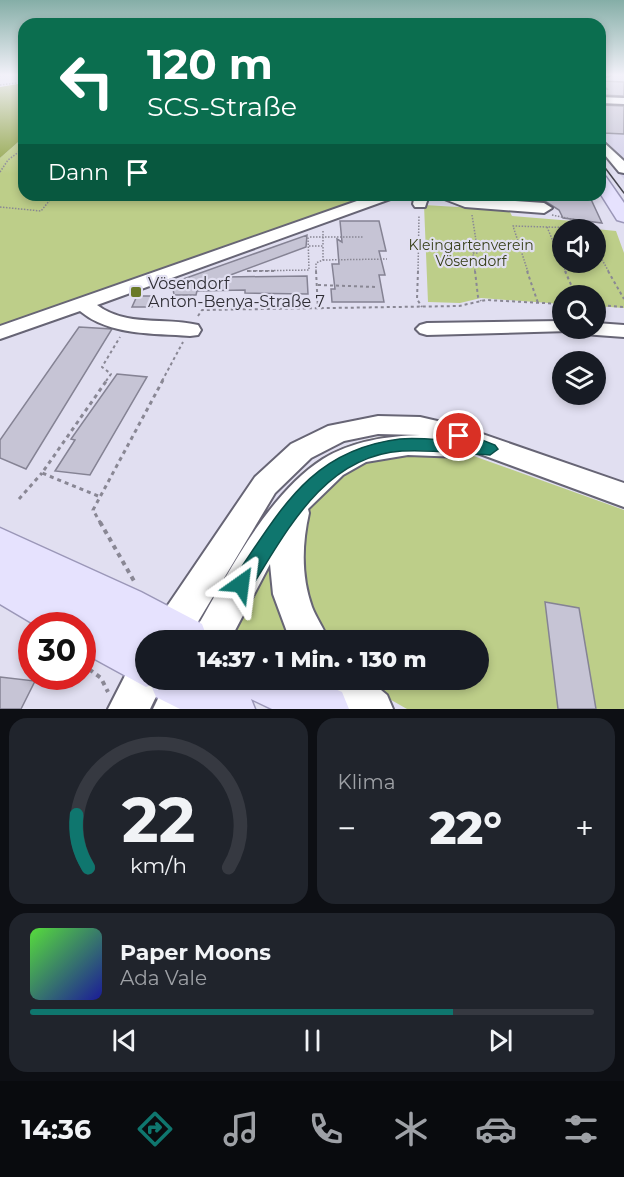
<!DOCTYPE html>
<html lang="de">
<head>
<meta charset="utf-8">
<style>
	body { margin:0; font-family:Montserrat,sans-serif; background:#20242c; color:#f1f3f6; height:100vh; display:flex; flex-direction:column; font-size:22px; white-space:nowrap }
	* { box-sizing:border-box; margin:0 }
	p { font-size:20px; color:#9ea1a6 }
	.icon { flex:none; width:33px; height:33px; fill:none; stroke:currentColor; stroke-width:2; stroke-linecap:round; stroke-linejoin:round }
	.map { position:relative; height:709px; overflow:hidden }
	.drawer { display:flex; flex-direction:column; gap:9px; padding:9px; background:#0d0f14; flex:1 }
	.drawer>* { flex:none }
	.banner { position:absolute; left:18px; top:18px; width:588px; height:183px; border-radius:18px; box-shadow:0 3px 9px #0003; background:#0b6e4f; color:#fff; overflow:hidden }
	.buttons { position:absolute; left:552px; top:219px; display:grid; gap:12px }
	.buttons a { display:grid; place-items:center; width:54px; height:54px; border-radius:50%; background:#171b24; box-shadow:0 3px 9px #0003; font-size:30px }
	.speed { position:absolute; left:18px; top:612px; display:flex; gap:12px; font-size:30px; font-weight:700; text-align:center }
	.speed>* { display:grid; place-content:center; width:78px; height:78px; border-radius:50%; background:#171b24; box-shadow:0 3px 9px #0003; line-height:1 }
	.speed .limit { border:9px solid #d22; background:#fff; color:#111 }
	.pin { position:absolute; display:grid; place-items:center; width:51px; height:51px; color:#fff; margin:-26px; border:3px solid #fff; border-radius:50%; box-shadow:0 2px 6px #0007 }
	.me { position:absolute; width:66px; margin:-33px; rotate:31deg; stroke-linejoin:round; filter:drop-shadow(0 0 4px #0008) }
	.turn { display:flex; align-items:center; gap:21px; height:126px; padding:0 30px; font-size:27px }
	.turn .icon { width:78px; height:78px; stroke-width:2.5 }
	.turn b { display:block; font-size:42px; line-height:51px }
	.then { display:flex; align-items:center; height:57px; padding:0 30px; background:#0003; gap:12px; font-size:22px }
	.big { font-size:45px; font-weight:800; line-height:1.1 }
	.drawer .widget { flex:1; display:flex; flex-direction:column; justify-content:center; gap:9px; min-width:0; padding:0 21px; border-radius:18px; background:#20242c }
	.drawer .dial { align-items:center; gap:0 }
	.dial svg { height:156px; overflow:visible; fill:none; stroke:#363941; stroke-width:7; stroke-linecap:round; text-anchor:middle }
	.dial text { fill:#f1f3f6; stroke:none }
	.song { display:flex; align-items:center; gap:18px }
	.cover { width:72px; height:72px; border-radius:9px; background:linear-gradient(135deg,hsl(110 70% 55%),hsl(240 70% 35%)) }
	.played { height:6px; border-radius:3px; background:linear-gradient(90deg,#0f766e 75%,#363941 75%) }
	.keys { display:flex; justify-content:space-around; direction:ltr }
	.heat { display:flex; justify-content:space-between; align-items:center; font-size:33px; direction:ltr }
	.drawer .tiles { flex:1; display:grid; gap:9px; grid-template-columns:1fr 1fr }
	.widget:last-child { grid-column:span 2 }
	.trip { position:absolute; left:135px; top:630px; width:354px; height:60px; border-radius:30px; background:#171b24; box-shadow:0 3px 9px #0003; font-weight:800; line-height:60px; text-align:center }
	.dock { display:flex; height:96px; justify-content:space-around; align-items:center; background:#090b0e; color:#9ea1a6 }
	.dock .icon { width:42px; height:42px }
	.dock .active { color:#0f766e }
	.dock b { font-size:27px; color:#f1f3f6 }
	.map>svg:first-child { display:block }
</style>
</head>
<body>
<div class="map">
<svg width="624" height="709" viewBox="0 0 624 709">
	<rect width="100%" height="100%" fill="#e1dff1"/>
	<path fill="#d4d1ea" d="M 600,93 L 624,93 L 624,179 L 600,150 Z"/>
	<g fill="#bdce89" fill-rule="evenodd">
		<path d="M 24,137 L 24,195 L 380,195 L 0,330 L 0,158 Z"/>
		<path d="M 424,205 L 509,210 L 512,216 L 573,221 L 576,227 L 616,231 L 624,253 L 624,308 L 596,306 L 596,296 L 562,296 L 562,304 L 481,298 L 460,303 L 428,302 ZM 562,230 L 596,230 L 596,262 L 562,262 Z"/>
		<path d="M 398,434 L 422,436 L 388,438 L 242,552 C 287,482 310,445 398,434 Z"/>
		<path d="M 427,453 L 468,454 L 624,510 L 624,709 L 407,709 L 356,680 L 478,680 L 478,640 L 323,639 L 297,563 L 303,519 L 316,499 L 342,474 L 377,456 Z"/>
		<path d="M 271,563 L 289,632 L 295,640 L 224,640 L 263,568 Z"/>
	</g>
	<path fill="#90a446" d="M 24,83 L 24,137 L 0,158 L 0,87 Z"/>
	<g fill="#c6c4d5" stroke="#858394" stroke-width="1.5">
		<path d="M 600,81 L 624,82 L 624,96 L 600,95 L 600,89 L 607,89 Z"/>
		<path d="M 600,105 L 624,106 L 624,134 L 603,133 L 600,130 Z"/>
		<path d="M 522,195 L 589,195 L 602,223 L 563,218 L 559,210 L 545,201 L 522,199 Z"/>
		<path d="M 340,221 L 379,221 L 386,251 L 379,251 L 385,275 L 379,275 L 384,302 L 332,302 L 331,289 L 335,289 L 332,264 L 339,264 L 337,239 L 342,242 Z"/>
		<path d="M 307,235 L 306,247 L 225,277 L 307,276 L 308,294 L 245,293 L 245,290 L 197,291 L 196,295 L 174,295 L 172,283 Z"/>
		<path d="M 137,296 L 156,296 L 152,307 L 132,307 Z"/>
		<path d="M 79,327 L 112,329 L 26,469 L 0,458 L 0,440 Z"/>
		<path d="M 117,374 L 147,377 L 90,475 L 55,471 L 75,440 L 71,439 Z"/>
		<path d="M 545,602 L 579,608 L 596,709 L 558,709 Z"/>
		<path d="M 0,677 L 35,681 L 21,709 L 0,709 Z"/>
	</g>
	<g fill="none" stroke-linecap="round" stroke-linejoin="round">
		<g stroke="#676575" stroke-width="4">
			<g id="minor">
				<path d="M 600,74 L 610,74 L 610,75 L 600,77 Z"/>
				<path d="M 600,97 L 624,98 L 624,104 L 600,103 Z"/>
				<path d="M 600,139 L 624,161 L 624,173 L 619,172 L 600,149 Z"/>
				<path d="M 374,195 L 395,195 L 393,198 L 97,305 C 126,327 164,317 198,325 L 201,330 L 198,335 L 190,336 C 153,333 110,336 80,311 L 0,339 L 0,326 Z"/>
				<path d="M 415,195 L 429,195 L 425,207 L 415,207 L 413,204 Z"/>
				<path d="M 434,195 L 544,203 L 552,208 L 544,213 L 465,207 Z"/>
				<path d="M 562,321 L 562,328 L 572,328 L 569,331 L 427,335 L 420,333 L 416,329 L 420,325 L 427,323 Z"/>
				<path d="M 596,323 L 624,325 L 624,337 L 583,334 L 573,328 L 596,328 Z"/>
				<path d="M 378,416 L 420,417 L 459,426 L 624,483 L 624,507 L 472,451 L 461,457 L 408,455 L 366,462 L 343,475 L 308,509 L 309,513 C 302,544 301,576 312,607 C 316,618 324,628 328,640 L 290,640 L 273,594 L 270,564 L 230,640 L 192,640 L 197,627 C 229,572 268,494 323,459 C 352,441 387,436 420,435 L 378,434 L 344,441 L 311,458 L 275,493 L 187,640 L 148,640 L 153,627 L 255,477 L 291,444 L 328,426 Z"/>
				<path d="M 146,657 L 146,680 L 164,680 L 150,709 L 108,709 L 132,662 Z"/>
				<path d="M 167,680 L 209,680 L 195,709 L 153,709 Z"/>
				<path d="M 319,680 L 369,680 L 387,695 L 393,709 L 342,709 L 325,694 Z"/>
			</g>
		</g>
		<g stroke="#9b97b8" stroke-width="3">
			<g id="major">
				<path d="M 600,175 L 606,177 L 624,203 L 624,222 L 617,220 L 600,193 Z"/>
				<path d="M 0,528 L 141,592 L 202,624 L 208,640 L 146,640 L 146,680 L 223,680 L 242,689 L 239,680 L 315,680 L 342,692 L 349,709 L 272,709 L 251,699 L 255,709 L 180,709 L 156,697 L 151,685 L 146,687 L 82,652 L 82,626 L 37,626 L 0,604 Z"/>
			</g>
		</g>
		<g stroke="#898794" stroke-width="1.5" stroke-dasharray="1.5 1.5" stroke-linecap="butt">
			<path d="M 0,76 L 9,74"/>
			<path d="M 0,85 L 24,82"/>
			<path d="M 0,172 L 8,160 L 24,148"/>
			<path d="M 0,207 L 41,211 L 54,195"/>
			<path d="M 472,215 L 478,253 L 473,253 L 475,272"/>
			<path d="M 552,215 L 576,220 L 582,230"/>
			<path d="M 547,227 L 566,272"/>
			<path d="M 323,231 L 323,246"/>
			<path d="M 310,237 L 364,237"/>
			<path d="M 309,246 L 323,246 L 323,260 L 316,263 L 316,272"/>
			<path d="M 596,249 L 609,272"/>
			<path d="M 323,260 L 387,259"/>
			<path d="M 247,271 L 309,270 L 308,237"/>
			<path d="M 418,272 L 419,215"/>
			<path d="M 528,272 L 513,226 L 581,228"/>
		</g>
		<g stroke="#898794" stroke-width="2" stroke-dasharray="3 3" stroke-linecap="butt">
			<path d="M 247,271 L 274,271"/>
			<path d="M 316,271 L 318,309"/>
			<path d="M 418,271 L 417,299 L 422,307"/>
			<path d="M 475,271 L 478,297 L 481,301"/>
			<path d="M 527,271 L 538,303"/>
			<path d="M 565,271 L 576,296"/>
			<path d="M 608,271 L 624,299"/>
			<path d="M 318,285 L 377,287"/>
			<path d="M 596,305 L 624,307"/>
			<path d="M 198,316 L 202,310 L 459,306 L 486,300 L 562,304"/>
			<path d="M 106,381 L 111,374 L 102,367 L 120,337"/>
			<path d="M 162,381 L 183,342"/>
		</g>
		<g stroke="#898794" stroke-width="3" stroke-dasharray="4 4" stroke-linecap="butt">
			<path d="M 98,496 L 42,473 L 107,380"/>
			<path d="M 19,499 L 42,473"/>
			<path d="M 101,524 L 93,510 L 163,380"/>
		</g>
		<g stroke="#898794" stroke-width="4" stroke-dasharray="4.5 4.5" stroke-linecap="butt">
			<path d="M 100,522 L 134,581"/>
			<path d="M 82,664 L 101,678 L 108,692"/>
		</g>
		<use href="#minor" fill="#fff" fill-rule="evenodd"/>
		<use href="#major" fill="#e6e2fe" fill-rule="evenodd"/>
		<path stroke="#46454d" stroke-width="1.5" d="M 600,161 L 624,193"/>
	</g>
	<linearGradient id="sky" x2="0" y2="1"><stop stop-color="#85aea7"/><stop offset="0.43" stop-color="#f2f1f9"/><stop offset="1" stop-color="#f2f1f9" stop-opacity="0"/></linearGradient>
	<rect width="624" height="174" fill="url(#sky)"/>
	<path fill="#0f766e" stroke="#0a4d48" stroke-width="1.5" d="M 459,431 L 495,445 L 498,449 L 490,455 C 461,454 431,449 402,451 C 323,456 286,533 249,591 L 241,594 L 234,591 L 231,584 L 234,578 C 281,510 310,450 400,439 C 417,437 437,440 455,441 L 450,436 Z"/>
	<rect fill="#6a7a28" stroke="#e1dff1" stroke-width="2" x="130" y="286" width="12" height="12" rx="3"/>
	<g text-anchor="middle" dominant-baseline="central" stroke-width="4.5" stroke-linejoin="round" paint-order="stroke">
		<g font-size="14" fill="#373f18" stroke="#e1dff1">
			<text x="471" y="245">Kleingartenverein<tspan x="471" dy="16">Vösendorf</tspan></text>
		</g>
		<g font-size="16" fill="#2f2e35" stroke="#e1dff1" text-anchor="start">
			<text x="148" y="283">Vösendorf<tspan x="148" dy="18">Anton-Benya-Straße 7</tspan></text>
		</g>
	</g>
</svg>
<div class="buttons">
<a><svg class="icon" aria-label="sound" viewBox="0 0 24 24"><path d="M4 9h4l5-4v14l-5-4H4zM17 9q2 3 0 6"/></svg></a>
<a><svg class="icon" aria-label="search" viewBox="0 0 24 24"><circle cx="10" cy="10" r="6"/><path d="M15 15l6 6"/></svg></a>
<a><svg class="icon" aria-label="layers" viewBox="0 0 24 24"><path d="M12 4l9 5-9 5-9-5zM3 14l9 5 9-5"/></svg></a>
</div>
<div class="speed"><div class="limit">30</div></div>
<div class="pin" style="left:459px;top:436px;background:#d93025"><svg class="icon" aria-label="arrive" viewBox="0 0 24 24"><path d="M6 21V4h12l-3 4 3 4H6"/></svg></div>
<svg class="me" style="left:241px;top:584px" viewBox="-20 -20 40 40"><path d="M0-17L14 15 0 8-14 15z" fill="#0f766e" stroke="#fff" stroke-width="4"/></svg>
<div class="trip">14:37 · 1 Min. · 130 m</div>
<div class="banner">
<div class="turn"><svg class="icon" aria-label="left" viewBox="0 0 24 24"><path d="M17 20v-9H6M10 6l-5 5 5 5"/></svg><div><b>120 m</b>SCS-Straße</div></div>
<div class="then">Dann<svg class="icon" aria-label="arrive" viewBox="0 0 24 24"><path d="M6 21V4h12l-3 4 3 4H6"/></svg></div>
</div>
</div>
<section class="drawer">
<div class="tiles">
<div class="widget dial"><svg viewBox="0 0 100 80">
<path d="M14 69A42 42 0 1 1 86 69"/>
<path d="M14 69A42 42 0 0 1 8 42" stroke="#0f766e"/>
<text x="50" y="56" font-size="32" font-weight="700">22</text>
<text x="50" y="72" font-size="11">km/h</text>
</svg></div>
<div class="widget"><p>Klima</p>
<div class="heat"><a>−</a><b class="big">22°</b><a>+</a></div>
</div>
<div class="widget">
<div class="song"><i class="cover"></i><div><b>Paper Moons</b><p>Ada Vale</p></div></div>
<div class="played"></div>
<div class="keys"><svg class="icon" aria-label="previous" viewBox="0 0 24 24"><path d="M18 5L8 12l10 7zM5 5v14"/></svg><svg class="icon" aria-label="pause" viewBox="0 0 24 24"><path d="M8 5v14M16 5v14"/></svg><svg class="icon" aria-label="next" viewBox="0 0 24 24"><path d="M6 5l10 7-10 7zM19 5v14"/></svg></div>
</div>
</div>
</section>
<nav class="dock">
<b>14:36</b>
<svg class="icon active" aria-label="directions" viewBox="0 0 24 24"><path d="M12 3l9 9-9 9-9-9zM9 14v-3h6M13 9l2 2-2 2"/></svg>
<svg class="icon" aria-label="music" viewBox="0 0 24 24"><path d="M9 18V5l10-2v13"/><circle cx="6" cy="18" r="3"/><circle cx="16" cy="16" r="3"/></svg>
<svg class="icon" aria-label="phone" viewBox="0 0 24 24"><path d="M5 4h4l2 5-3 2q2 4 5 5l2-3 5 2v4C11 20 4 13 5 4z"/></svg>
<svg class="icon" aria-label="climate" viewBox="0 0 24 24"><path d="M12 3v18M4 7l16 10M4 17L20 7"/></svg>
<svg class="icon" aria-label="car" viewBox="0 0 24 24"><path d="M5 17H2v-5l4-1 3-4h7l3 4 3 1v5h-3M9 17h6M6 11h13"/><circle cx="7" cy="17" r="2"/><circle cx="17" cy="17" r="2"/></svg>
<svg class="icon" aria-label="filters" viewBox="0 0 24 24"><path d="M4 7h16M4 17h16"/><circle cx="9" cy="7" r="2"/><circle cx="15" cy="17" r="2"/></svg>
</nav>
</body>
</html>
